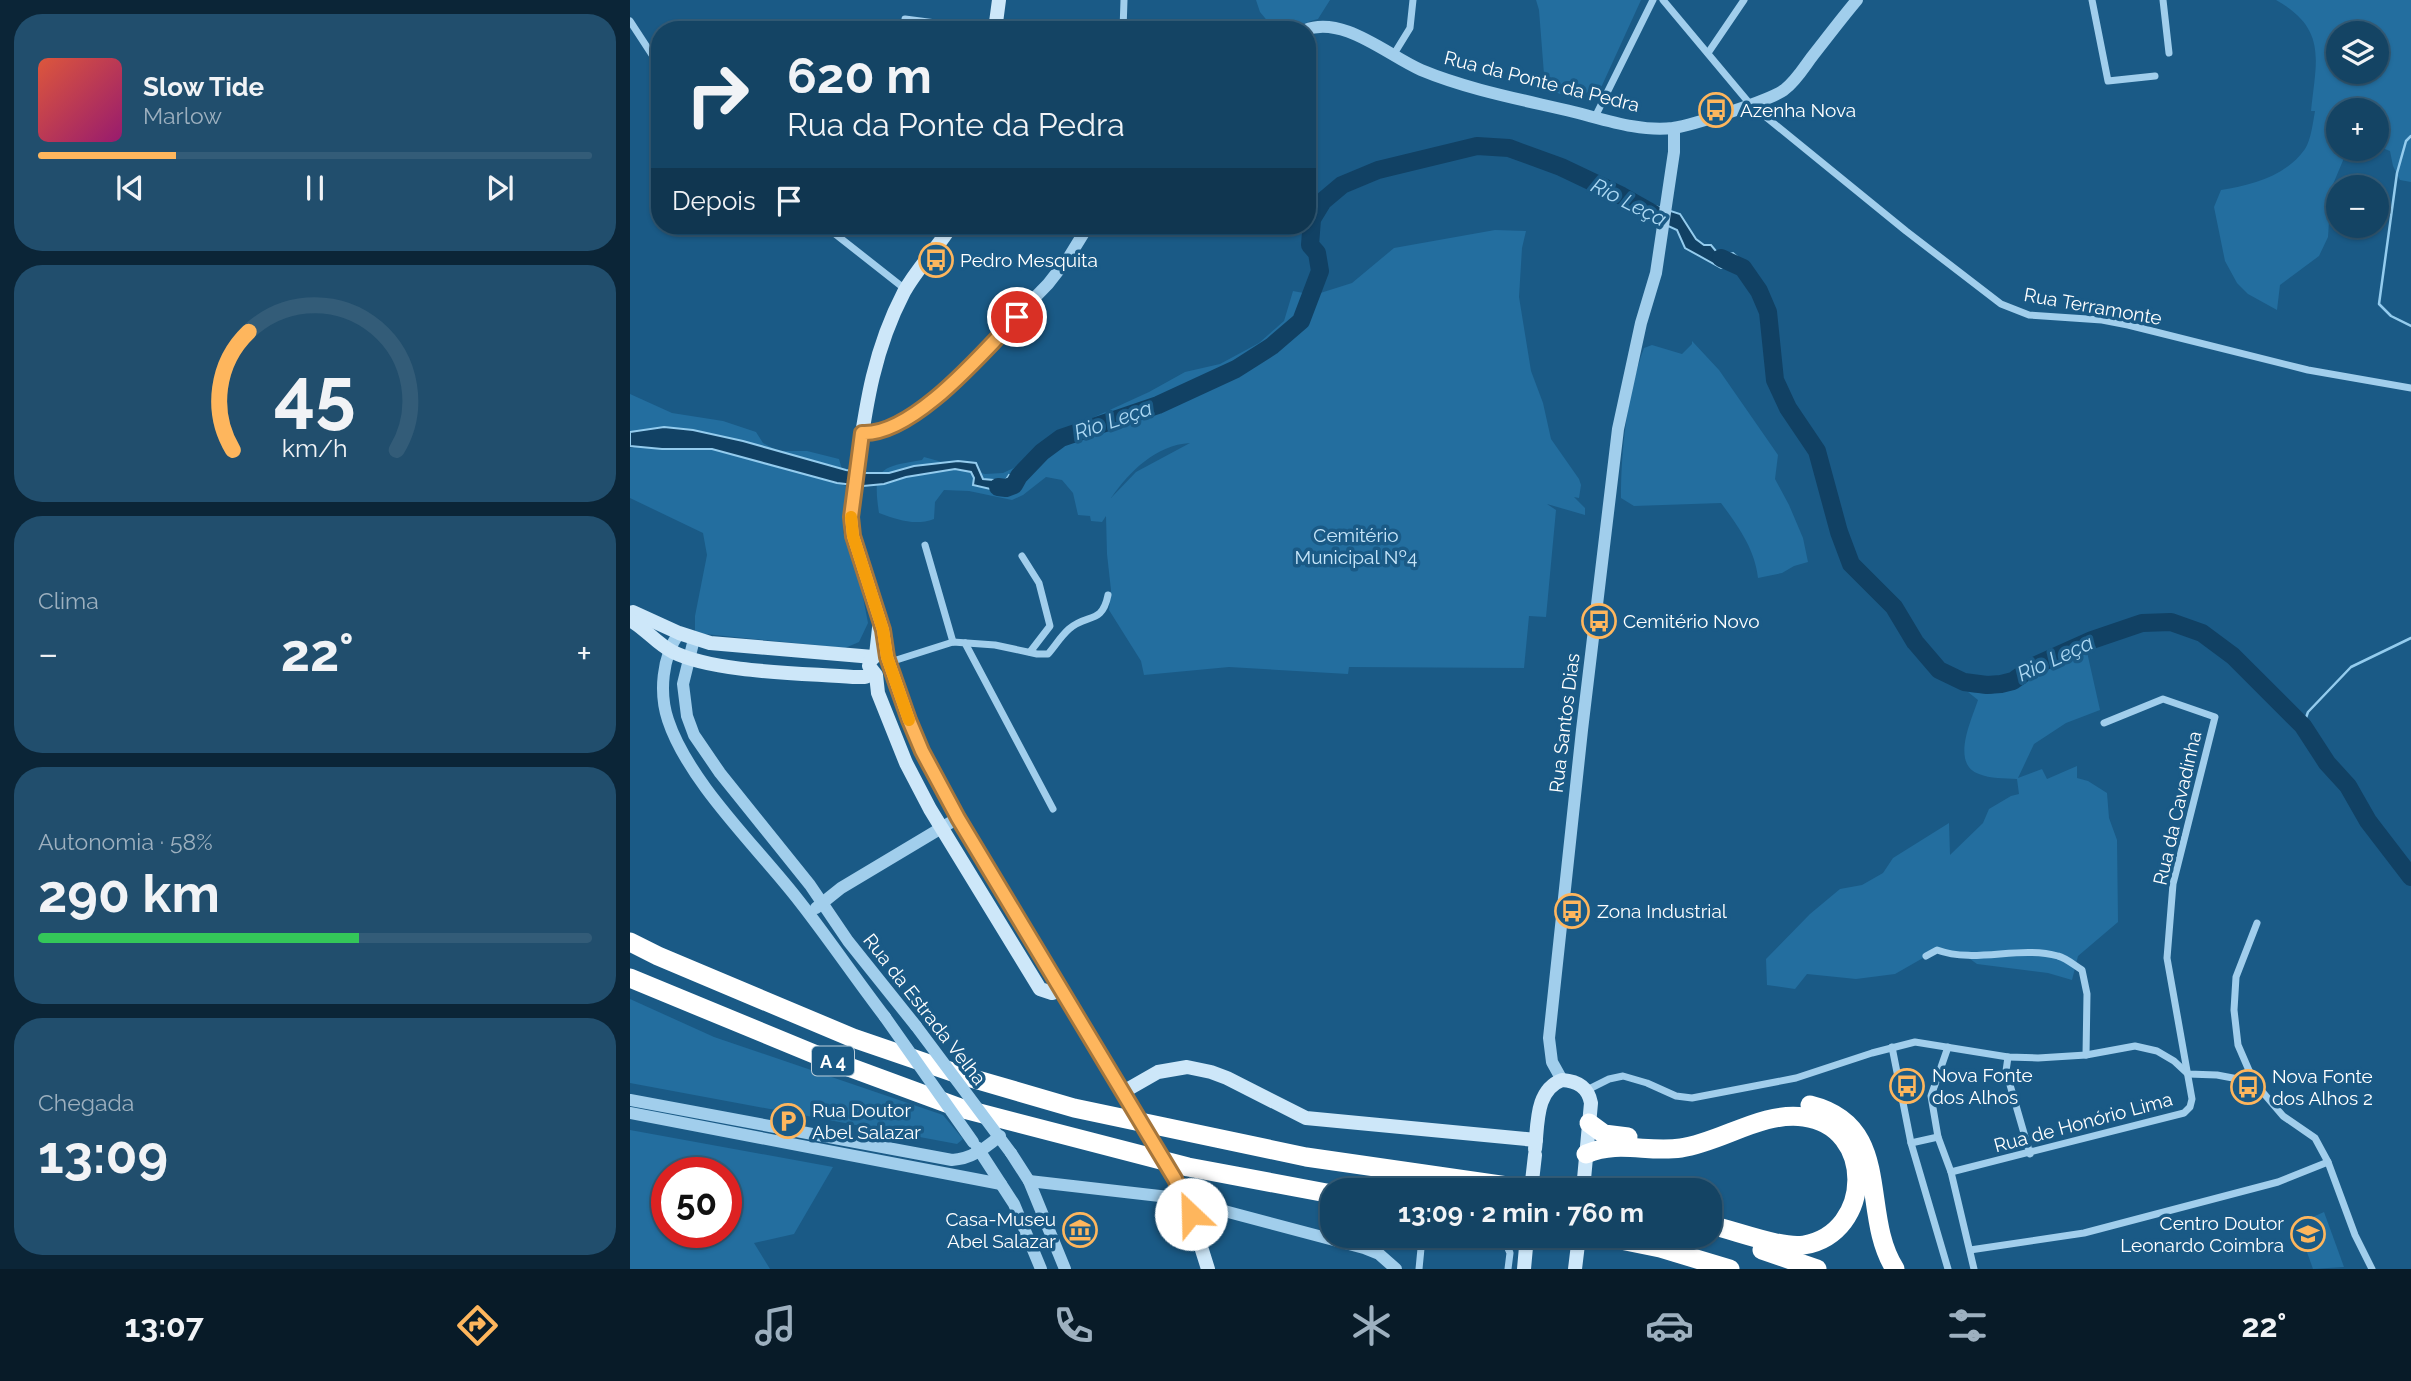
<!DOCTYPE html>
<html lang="pt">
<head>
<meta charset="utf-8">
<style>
	body { margin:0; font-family:Raleway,sans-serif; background:#214e6d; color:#f1f3f6; height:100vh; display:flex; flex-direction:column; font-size:26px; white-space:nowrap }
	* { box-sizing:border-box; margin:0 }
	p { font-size:23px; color:#9db0bf }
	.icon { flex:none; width:38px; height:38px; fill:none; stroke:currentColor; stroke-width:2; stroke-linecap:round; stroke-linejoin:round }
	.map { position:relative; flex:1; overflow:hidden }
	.sheet { display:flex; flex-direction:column; gap:14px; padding:14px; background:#0b2537; width:630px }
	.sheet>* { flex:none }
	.guide { position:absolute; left:21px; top:21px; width:665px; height:214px; border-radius:28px; box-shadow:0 2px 5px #0004,0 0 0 2px #335c78; background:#144464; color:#f1f3f6; overflow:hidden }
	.controls { position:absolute; left:1696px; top:21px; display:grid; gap:14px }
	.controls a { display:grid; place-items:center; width:63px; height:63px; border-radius:50%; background:#144464; box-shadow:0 2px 5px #0004,0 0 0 2px #335c78; font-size:35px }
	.speed { position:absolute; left:21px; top:1157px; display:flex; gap:14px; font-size:35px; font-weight:700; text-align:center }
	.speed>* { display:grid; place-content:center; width:91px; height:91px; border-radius:50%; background:#144464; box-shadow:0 2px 5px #0004,0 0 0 2px #335c78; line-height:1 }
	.speed .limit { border:10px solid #d22; background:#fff; color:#111 }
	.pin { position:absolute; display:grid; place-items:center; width:60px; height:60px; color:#fff; margin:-30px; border:4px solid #fff; border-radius:50%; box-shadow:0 2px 7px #0007 }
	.me { position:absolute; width:77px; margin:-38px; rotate:336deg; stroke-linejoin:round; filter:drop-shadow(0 0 5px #0008) }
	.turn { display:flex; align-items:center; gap:24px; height:147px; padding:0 21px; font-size:32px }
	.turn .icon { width:91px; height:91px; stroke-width:2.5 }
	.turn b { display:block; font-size:49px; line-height:60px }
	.then { display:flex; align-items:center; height:66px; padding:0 21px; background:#0003; gap:14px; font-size:26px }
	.big { font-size:52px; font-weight:700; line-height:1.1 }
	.sheet .card { flex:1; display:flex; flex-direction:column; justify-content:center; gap:10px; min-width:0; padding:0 24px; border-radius:28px; background:#214e6d }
	.sheet .dial { align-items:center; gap:0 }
	.dial svg { height:182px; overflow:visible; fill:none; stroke:#335c78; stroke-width:7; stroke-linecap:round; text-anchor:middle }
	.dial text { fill:#f1f3f6; stroke:none }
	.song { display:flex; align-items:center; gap:21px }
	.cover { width:84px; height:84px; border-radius:10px; background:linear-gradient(135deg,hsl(10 70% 55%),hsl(320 70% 35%)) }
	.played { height:7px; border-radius:4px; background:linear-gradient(90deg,#feb65d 25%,#335c78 25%) }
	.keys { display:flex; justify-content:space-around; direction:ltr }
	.heat { display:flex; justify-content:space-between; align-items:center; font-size:38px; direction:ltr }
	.charge { height:10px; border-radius:5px; background:linear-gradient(90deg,#34c759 58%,#335c78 0) }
	.trip { position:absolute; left:690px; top:1178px; width:402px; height:70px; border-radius:28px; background:#144464; box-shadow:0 2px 5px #0004,0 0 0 2px #335c78; font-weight:700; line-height:70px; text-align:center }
	.menu { display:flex; height:112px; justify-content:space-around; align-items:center; background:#081b28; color:#9db0bf }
	.menu .icon { width:49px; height:49px }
	.menu .on { color:#feb65d }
	.menu b { font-size:32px; color:#f1f3f6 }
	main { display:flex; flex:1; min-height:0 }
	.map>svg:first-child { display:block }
</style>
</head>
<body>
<main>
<section class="sheet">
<div class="card">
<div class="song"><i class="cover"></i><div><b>Slow Tide</b><p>Marlow</p></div></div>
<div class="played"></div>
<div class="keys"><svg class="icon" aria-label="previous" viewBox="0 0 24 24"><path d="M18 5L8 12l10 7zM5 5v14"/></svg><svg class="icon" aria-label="pause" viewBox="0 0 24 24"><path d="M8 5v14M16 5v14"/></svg><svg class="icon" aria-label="next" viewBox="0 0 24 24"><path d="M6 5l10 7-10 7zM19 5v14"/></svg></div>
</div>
<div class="card dial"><svg viewBox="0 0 100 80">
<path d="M14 69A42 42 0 1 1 86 69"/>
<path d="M14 69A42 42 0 0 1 21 17" stroke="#feb65d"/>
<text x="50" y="56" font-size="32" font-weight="700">45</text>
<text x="50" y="72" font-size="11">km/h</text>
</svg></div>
<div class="card"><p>Clima</p>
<div class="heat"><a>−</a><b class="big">22°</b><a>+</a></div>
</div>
<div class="card"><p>Autonomia · 58%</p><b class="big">290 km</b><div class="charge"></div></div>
<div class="card"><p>Chegada</p><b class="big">13:09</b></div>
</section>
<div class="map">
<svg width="1781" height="1269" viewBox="0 0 1781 1269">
	<rect width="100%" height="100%" fill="#1a5a86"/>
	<g fill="#236e9f" fill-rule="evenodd">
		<path d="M 626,0 L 700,0 L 688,19 C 673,23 659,30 645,30 L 630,12 Z"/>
		<path d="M 906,0 L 1011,0 L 969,92 L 930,94 L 915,87 L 909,10 Z"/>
		<path d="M 1646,0 L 1781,0 L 1781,182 L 1770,180 L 1763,166 L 1760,151 L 1747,146 L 1746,110 L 1708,110 L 1708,149 L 1723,149 L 1717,151 L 1701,189 L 1698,237 L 1689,256 L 1650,285 L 1647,310 L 1618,294 L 1607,283 L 1595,261 L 1584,207 L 1591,190 C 1622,185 1655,177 1675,149 C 1681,140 1683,122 1685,111 L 1681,111 C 1686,61 1698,29 1646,0 ZM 1708,33 L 1746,33 L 1746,72 L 1708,72 Z"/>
		<path d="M 865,230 L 896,231 L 892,248 L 889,297 L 901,371 L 913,403 L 921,439 L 949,479 L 951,485 L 949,498 L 944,497 L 955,508 L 955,515 L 917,504 L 926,510 L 916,617 L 899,616 L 894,668 L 719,667 L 718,674 L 599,667 L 514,675 L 511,661 L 479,610 L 481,590 L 477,554 L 476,516 L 472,522 L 461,521 L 460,516 L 448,515 L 443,493 L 432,480 L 416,477 L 393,495 L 382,500 L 339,491 L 314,490 L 305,502 L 304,519 C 285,526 268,520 249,513 C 242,468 250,467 292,460 L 294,457 L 355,474 L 373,473 L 410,456 L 425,438 L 449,424 L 519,392 L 555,372 L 590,364 L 629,343 L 654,321 L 663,291 L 684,295 L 722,283 L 764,248 ZM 560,443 L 506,472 L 481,498 C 500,471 526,445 560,443 Z"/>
		<path d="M 1062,341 L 1089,370 L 1148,455 L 1145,479 L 1159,505 L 1173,538 L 1178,562 L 1164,566 L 1152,573 L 1128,578 C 1125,549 1108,526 1091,503 L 1004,506 L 991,498 C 991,450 997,393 1014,348 L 1022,345 L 1052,354 L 1062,344 Z"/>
		<path d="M 0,394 L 42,413 L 93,421 L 126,432 L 133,443 L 148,451 L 177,451 L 209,459 L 214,476 L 213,485 L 217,486 L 213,532 L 229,576 L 238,623 L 229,642 L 215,648 L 65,633 L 65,616 L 77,555 L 73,533 L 0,498 L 0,448 L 4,448 L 0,445 Z"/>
		<path d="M 1457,652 L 1470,710 L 1436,723 L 1404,744 L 1388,778 L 1412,769 L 1417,779 L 1447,766 L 1447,778 L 1458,781 L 1477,793 L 1479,818 L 1487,840 L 1488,922 L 1448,956 L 1442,980 L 1418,973 L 1347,964 L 1336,956 L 1307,950 L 1265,974 L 1226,979 L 1177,974 L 1165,989 L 1137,985 L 1136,959 L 1180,914 L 1210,889 L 1232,885 L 1253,873 L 1263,858 L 1319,823 L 1320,855 L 1353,823 L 1359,809 L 1381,796 L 1389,794 L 1387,779 C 1375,778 1360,779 1349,774 C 1320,764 1342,719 1348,700 L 1338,692 L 1361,694 L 1383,687 L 1431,660 Z"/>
		<path d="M 0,999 L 84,1037 L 313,1115 L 333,1139 L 327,1144 L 0,1083 Z"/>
		<path d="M 0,1130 L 203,1167 L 164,1234 L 124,1243 L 140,1269 L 0,1269 ZM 37,1172 L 96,1172 L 96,1232 L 37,1232 Z"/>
		<path d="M 1694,1212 L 1714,1267 L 1683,1269 L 1667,1224 Z"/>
	</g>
	<g fill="#114164" stroke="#94ccee" stroke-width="2">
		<path d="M 1004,199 L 1050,214 L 1066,239 L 1074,245 L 1081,245 L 1090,256 L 1103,253 L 1113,262 L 1111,269 L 1100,265 L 1091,268 L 1055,248 L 1047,230 L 1001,209 Z"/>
		<path d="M 34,427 L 63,430 L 113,441 L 216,470 L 236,473 L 259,473 L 284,466 L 328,461 L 346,463 L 353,479 L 375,481 L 379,475 L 393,482 L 382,494 L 343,485 L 344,478 L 341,472 L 325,469 L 276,477 L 254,484 L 233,486 L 207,483 L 82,449 L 32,449 L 0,446 L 0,432 Z"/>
	</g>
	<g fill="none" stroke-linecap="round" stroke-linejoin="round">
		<g stroke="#94ccee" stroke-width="2.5">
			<path d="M 1781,136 L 1776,141 L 1767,173 L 1749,304 L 1761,316 L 1781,326"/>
			<path d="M 1673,726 L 1678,712 L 1721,667 L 1781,638"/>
		</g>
		<g stroke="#114164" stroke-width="18">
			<path d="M 1091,258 L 1113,268 L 1129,291 L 1138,312 L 1145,380 L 1158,408 L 1187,451 L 1209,532 L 1221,564 L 1264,607 L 1285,642 L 1309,670 L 1334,682 L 1357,685 L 1371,684 L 1383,681 L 1404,666 L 1462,640 L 1512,623 L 1541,622 L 1572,633 L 1603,656 L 1673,726 L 1697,763 L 1718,786 L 1738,821 L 1781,877"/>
			<path d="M 368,487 L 376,488 L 384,485 L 389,476 L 412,452 L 431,438 L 528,405 L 606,369 L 642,346 L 671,321 L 690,271 L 687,253 L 680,245 L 682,219 L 693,201 L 712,185 L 748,170 L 847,146 L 879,148 L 931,167 L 992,196 L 1024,214"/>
		</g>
		<g stroke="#a1ceec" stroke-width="7">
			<path d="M 1033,0 L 1120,104 L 1276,231 L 1371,304 L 1399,315 L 1472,320 L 1498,325 L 1678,370 L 1781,388"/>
			<path d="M 1462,0 L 1478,81 L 1525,76"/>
			<path d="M 1533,0 L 1539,53"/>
			<path d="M 0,21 L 30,67"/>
			<path d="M 274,30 L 275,19 L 359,30"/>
			<path d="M 493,30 L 494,0"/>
			<path d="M 1078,53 L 1114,0"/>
			<path d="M 764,54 L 780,28 L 783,0"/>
			<path d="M 965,117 L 1023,0"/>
			<path d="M 195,226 L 275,289"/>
			<path d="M 295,545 L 323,642"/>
			<path d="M 392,556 L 409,583 L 420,626 L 400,652"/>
			<path d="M 335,643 L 423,809"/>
			<path d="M 260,662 L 323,642 L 365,645 L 407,654 L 418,654 C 425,646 431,636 439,629 C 457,613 472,625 478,595"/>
			<path d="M 1627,923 L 1606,977 L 1604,1010 L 1608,1045 L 1624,1082 L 1653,1116 L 1685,1138 L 1698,1162 L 1725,1235 L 1742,1269"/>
			<path d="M 1296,956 L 1307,950 C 1346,964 1388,945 1428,956 C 1436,958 1444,965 1452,970 L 1457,994 L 1456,1055"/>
			<path d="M 1262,1047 L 1281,1143 L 1318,1269"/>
			<path d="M 1378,1057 L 1376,1071 L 1400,1154"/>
			<path d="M 957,1090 L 979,1079 L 993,1076 L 1017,1083 L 1046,1096 L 1062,1098 L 1166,1078 L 1242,1053 L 1285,1042 L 1378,1057 L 1408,1058 L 1456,1055 L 1505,1046 L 1527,1051 L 1544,1061 L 1558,1074 L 1587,1075 L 1624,1082"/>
			<path d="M 1308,1137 L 1321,1172 L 1344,1269"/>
			<path d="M 1281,1143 L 1308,1137 L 1301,1096 L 1318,1047"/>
			<path d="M 1321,1172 L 1554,1113 L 1560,1107 L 1562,1099 L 1537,958 L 1543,884 L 1585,717 L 1533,699 L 1474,723"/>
			<path d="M 829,1236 L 865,1240 L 877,1246 L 880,1253 L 878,1269"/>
			<path d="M 1340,1250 L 1454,1233 L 1648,1182 L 1698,1162"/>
			<path d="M 789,1269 L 792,1238 L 796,1236"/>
		</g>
		<g stroke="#a1ceec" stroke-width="12">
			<path d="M 675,30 C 713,15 757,55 791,70 C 839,90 894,100 944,112 C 976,120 1011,132 1043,128 C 1063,125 1138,101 1154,90 C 1165,82 1173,69 1181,58 C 1196,39 1211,19 1227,0"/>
			<path d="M 232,433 L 254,431 L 310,395 L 418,284 L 439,257 L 458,226"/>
			<path d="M 49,633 C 32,657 29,693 38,720 C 58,781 126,846 166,897 C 197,936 225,978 255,1017"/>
			<path d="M 64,639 L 53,684 L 57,716 L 64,735 L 90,773 L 180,885 L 218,941 L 286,1026"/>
			<path d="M 186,908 L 211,888 L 328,818"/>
			<path d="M 932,1080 L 922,1062 L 919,1038 L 952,730 L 988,429 L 1011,323 L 1026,273 L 1044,152 L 1044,128"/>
			<path d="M 0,1100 L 322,1160 C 342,1159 355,1148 370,1136"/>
			<path d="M 0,1113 L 371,1184"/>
			<path d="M 347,1147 L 384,1204 L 411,1269"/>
			<path d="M 381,1153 L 399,1181 L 435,1269"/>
			<path d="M 399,1181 L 556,1199 L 568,1204 L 734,1248 L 749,1254 L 766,1269"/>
		</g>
		<g stroke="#cde7f9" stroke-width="14">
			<path d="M 365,30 L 369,0"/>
			<path d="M 321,226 C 307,249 287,268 274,292 C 238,361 234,425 222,501 L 221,517 L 223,536 L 253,630 L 257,657 L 292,751 L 328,818 L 500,1104"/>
			<path d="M 3,612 L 49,633 L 80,643 L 243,657"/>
			<path d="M 0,620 C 15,628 27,644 43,652 C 86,673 173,673 223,677 L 235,677 L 243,674"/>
			<path d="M 249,628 L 246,655 L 240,661 L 239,666 L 246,675 L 248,693 L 276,763 L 300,809 L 410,989 L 422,993 L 432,990"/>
			<path d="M 493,1092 L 528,1072 L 557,1067 L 581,1072 L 597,1078 L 676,1118 L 906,1140"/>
			<path d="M 905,1149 C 908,1125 905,1090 932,1080 C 947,1081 958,1087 961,1103 L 953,1190"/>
			<path d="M 545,1179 L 556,1199 L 578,1269"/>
			<path d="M 894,1269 L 897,1236"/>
			<path d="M 945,1269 L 949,1236"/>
		</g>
		<g stroke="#fff" stroke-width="19">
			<path d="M 0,942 L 28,956 L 223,1038 L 334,1076 L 444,1108 L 676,1157 L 905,1190"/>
			<path d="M 0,978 L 189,1056 L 330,1108 L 558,1167 L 702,1194"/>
			<path d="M 1180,1105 C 1265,1126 1229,1213 1265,1269"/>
			<path d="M 959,1123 L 974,1134 L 998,1137"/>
			<path d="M 956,1154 C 989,1140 1017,1153 1051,1148 C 1092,1142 1132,1111 1174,1117 C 1245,1126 1244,1233 1174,1245 C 1152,1249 1104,1230 1080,1225"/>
			<path d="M 971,1236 L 1030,1248 L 1100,1269"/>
			<path d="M 1132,1250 L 1187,1269"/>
		</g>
		<g stroke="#a1ceec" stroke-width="12">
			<path d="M 255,1017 L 343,1142"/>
			<path d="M 286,1026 L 381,1153"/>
		</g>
		<g stroke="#cde7f9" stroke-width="14">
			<path d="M 500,1104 L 545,1179"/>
			<path d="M 901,1190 L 905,1155"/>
		</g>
	</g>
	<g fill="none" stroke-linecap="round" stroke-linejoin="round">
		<g stroke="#a5763c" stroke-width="18">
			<path id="route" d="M 387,317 C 354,351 283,436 232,433 L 221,517 L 223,536 L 253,630 L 257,657 L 279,720 L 292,751 L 328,818 L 545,1179 L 561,1214"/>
		</g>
		<use href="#route" stroke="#feb65d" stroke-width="12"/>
		<path stroke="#f59e0b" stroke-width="12" d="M 221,517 L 223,536 L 253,630 L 257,657 L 279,720"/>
	</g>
	<defs>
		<g id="bus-ring" transform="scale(1.75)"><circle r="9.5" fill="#1a5a86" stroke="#feb65d" stroke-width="1.5"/><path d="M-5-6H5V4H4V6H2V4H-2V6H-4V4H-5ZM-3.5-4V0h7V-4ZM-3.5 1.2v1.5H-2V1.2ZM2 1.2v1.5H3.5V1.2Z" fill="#feb65d"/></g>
		<g id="parking-ring" transform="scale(1.75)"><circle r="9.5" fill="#1a5a86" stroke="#feb65d" stroke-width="1.5"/><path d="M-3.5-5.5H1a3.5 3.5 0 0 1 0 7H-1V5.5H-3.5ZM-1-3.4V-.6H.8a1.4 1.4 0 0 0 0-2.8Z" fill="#feb65d"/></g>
		<g id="museum-ring" transform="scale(1.75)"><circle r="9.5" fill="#1a5a86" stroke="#feb65d" stroke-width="1.5"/><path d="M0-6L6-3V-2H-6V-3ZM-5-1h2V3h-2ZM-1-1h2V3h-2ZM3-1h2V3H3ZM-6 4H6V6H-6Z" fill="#feb65d"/></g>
		<g id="school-ring" transform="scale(1.75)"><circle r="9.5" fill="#1a5a86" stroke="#feb65d" stroke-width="1.5"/><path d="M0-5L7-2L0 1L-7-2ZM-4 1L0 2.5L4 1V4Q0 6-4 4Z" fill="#feb65d"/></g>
	</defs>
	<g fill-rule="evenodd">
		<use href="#bus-ring" x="1086" y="110"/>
		<use href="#bus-ring" x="306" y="260"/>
		<use href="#bus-ring" x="969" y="621"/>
		<use href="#bus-ring" x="942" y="911"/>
		<use href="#bus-ring" x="1277" y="1086"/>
		<use href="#bus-ring" x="1618" y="1087"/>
		<use href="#parking-ring" x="158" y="1121"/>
		<use href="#museum-ring" x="450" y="1230"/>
		<use href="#school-ring" x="1678" y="1234"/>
	</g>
	<g text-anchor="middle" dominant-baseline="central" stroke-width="7" stroke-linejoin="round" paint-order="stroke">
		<rect fill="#1a5a86" stroke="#bacedb" stroke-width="2" x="182" y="1046.5" width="42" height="29" rx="5"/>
		<g font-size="18" font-weight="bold" fill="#fff">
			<text x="203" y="1061">A 4</text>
		</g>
		<g font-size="19" fill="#fff" stroke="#1a5a86">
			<text transform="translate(912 81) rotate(14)">Rua da Ponte da Pedra</text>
			<text transform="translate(1463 306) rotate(10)">Rua Terramonte</text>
			<text transform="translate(934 723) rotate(-83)">Rua Santos Dias</text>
			<text transform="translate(1547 808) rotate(-77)">Rua da Cavadinha</text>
			<text transform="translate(295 1009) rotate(52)">Rua da Estrada Velha</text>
			<text transform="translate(1453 1122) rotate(-15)">Rua de Honório Lima</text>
		</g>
		<g font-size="19" fill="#fff" stroke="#1a5a86" text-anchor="start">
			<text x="1110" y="110">Azenha Nova</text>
			<text x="330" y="260">Pedro Mesquita</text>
			<text x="993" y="621">Cemitério Novo</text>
			<text x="967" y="911">Zona Industrial</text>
			<text x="1302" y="1075">Nova Fonte<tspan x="1302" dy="22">dos Alhos</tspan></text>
			<text x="1642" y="1076">Nova Fonte<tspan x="1642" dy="22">dos Alhos 2</tspan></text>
			<text x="182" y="1110">Rua Doutor<tspan x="182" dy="22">Abel Salazar</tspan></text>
			<text x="426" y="1219" text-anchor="end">Casa-Museu<tspan x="426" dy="22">Abel Salazar</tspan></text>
			<text x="1654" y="1223" text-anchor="end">Centro Doutor<tspan x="1654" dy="22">Leonardo Coimbra</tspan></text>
		</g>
		<g font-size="19" fill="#c6e5f9" stroke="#1a5a86">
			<text x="726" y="535">Cemitério<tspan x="726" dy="22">Municipal Nº4</tspan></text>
		</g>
		<g font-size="21" font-style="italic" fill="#acd8f3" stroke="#1a5a86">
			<text transform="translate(999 202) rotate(27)">Rio Leça</text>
			<text transform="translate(483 420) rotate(-19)">Rio Leça</text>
			<text transform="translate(1425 658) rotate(-25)">Rio Leça</text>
		</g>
	</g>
</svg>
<div class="controls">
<a><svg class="icon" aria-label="layers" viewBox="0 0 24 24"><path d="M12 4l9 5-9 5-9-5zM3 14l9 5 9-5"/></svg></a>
<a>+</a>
<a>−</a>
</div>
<div class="speed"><div class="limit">50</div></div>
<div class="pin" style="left:387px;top:317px;background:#d93025"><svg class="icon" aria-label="arrive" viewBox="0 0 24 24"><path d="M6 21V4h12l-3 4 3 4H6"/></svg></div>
<svg class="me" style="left:561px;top:1214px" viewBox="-20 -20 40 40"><circle r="19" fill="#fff"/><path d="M0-13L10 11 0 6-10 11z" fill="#feb65d"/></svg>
<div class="trip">13:09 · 2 min · 760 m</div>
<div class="guide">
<div class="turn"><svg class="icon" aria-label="right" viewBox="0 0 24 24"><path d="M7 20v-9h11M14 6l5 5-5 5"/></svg><div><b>620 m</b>Rua da Ponte da Pedra</div></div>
<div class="then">Depois<svg class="icon" aria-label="arrive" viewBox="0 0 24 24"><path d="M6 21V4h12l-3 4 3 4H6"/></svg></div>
</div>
</div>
</main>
<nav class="menu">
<b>13:07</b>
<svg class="icon on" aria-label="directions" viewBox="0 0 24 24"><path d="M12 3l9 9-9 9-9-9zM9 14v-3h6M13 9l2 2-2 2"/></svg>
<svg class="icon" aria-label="music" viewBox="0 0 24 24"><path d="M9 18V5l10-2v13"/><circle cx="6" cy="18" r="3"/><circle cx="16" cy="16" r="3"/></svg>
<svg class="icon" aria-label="phone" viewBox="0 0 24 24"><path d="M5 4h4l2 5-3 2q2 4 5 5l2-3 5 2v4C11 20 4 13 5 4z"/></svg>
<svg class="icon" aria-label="climate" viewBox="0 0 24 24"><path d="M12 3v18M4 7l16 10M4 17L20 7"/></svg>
<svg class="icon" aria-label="car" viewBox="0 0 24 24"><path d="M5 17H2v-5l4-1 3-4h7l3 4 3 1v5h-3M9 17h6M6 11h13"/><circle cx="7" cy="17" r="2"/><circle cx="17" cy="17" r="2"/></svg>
<svg class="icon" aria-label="filters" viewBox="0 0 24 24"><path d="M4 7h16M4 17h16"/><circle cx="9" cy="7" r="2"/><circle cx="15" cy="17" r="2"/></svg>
<b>22°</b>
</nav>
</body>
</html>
